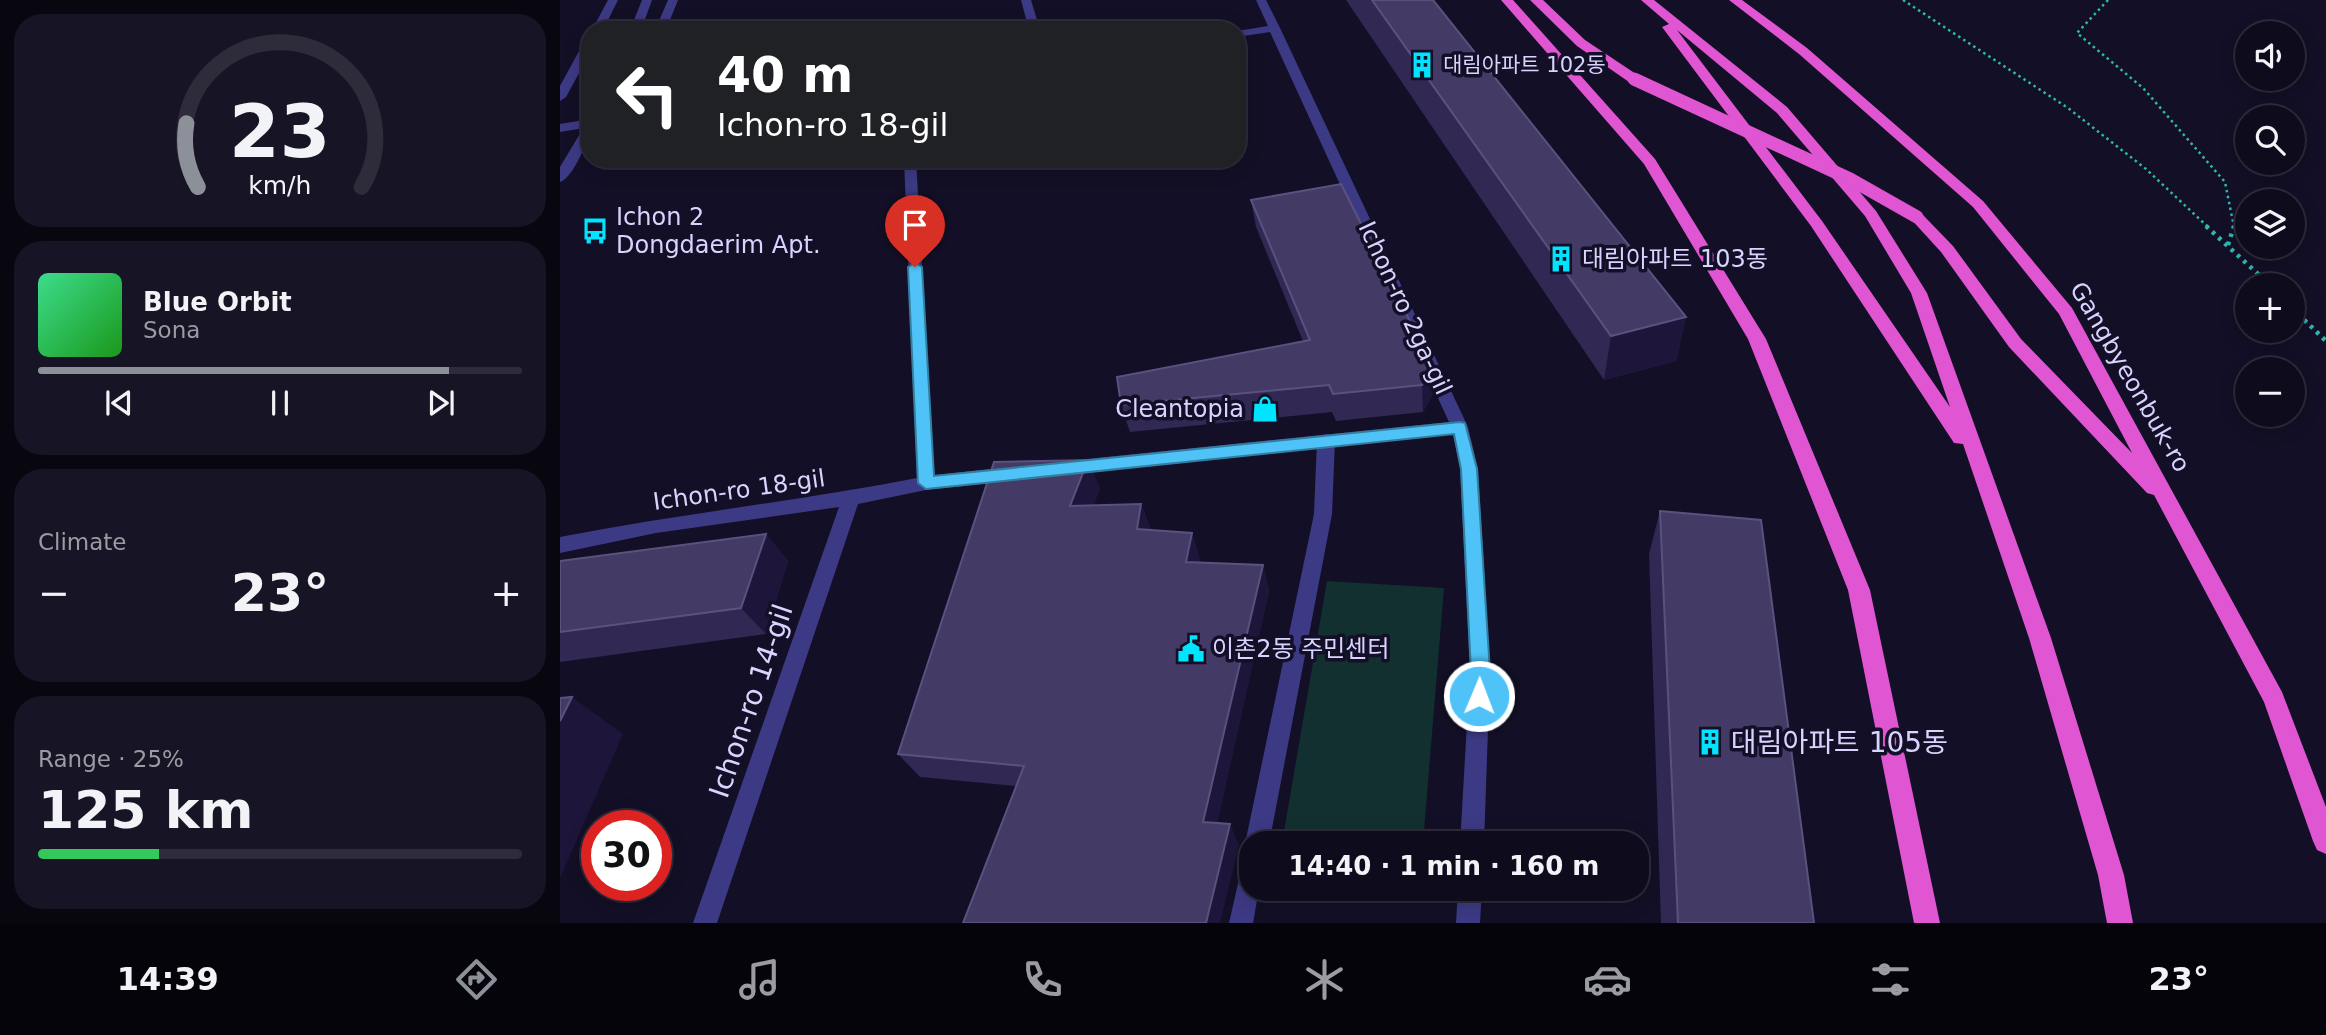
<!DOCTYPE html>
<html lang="en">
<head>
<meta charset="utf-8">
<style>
	body { margin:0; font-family:"DejaVu Sans","Noto Sans KR",sans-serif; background:#171425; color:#f1f3f6; height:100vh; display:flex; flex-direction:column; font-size:26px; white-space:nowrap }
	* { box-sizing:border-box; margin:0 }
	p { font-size:23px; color:#9b9ba3 }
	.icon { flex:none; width:38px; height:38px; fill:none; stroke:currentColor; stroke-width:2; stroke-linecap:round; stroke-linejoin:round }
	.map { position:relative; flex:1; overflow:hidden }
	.drawer { display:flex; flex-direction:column; gap:14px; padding:14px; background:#08060f; width:560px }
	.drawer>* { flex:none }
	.guide { position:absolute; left:21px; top:21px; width:665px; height:147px; border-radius:28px; box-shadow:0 4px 18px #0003,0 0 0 2px #2e2b3b; background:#202124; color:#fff; overflow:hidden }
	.buttons { position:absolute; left:1675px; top:21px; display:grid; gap:14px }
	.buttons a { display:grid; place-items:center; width:70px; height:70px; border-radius:50%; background:#0e0b1c; box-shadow:0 4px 18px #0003,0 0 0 2px #2e2b3b; font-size:35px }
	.speed { position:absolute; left:21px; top:810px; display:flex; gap:14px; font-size:35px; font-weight:700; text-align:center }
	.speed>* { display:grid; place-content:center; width:91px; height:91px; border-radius:50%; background:#0e0b1c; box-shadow:0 4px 18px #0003,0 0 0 2px #2e2b3b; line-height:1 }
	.speed .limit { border:10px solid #d22; background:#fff; color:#111 }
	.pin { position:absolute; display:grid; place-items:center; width:60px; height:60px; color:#fff; margin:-72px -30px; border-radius:50% 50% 50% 0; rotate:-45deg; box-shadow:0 0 7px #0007 }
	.pin .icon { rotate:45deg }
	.me { position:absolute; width:77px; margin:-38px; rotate:1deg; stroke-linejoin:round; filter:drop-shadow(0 0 5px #0008) }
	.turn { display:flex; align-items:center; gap:24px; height:147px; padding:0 21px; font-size:32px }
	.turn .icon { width:91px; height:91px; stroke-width:2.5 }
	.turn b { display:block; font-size:49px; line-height:60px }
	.big { font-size:52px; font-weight:600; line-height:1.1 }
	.drawer .widget { flex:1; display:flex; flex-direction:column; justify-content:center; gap:10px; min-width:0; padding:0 24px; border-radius:28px; background:#171425 }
	.drawer .dial { align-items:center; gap:0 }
	.dial svg { height:182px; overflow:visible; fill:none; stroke:#2e2b3b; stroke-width:7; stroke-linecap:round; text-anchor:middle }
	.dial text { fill:#f1f3f6; stroke:none }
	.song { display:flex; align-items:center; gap:21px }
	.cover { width:84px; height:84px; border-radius:10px; background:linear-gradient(135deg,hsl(150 70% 55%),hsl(120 70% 35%)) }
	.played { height:7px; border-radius:4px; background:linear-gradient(90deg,#8c9099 85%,#2e2b3b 85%) }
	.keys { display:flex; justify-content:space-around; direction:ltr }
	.heat { display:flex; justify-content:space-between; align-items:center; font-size:38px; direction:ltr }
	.charge { height:10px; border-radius:5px; background:linear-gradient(90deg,#34c759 25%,#2e2b3b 0) }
	.trip { position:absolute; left:679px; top:831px; width:410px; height:70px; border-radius:28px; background:#0e0b1c; box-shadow:0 4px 18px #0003,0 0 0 2px #2e2b3b; font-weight:600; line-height:70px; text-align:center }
	.tabs { display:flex; height:112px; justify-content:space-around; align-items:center; background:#06040b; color:#9b9ba3 }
	.tabs .icon { width:49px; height:49px }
	.tabs .on { color:#8c9099 }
	.tabs b { font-size:32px; color:#f1f3f6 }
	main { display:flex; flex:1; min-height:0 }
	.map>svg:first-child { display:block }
</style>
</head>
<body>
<main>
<section class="drawer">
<div class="widget dial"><svg viewBox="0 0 100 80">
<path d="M14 69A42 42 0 1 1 86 69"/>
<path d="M14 69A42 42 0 0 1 9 41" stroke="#8c9099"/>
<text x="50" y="56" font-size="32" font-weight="700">23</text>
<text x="50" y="72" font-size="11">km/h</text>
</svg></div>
<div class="widget">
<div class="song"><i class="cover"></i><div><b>Blue Orbit</b><p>Sona</p></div></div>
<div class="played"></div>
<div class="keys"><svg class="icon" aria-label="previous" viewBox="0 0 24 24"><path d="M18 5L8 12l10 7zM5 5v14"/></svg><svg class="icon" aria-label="pause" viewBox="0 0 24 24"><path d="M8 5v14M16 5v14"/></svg><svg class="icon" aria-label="next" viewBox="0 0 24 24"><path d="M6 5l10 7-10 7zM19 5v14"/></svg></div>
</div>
<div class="widget"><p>Climate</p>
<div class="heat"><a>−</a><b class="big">23°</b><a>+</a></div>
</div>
<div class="widget"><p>Range · 25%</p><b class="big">125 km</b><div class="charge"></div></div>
</section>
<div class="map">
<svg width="1766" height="923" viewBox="0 0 1766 923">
	<rect width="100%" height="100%" fill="#130f26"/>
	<path fill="#12302f" d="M 767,581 L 884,588 L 863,843 L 722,843 Z"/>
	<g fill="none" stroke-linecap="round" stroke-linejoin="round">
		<g stroke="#2fb8b0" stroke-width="2.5" stroke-dasharray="2.5 3.5" stroke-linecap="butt">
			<path d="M 1343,0 L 1508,108 L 1586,169 L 1648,227"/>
			<path d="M 1548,0 L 1517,33 L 1583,88 L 1665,182 L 1674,227"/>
		</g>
		<g stroke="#2fb8b0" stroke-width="4.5" stroke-dasharray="3.5 5" stroke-linecap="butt">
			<path d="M 1646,226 L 1710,285"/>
			<path d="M 1668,245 L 1674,226"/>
			<path d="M 1732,308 L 1766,341"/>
		</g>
		<g fill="#3d3a85" fill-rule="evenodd">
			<path d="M 766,434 L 772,436 L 775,440 L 772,514 L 709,844 L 691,844 L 691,853 L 685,844 L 754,514 L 757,440 L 760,436 Z"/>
			<path d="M 691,858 L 691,889 L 699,889 L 693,923 L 669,923 L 683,862 Z"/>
		</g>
		<g fill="#3d3a85" fill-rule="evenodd">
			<path d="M 108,0 L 118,0 L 106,30 L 95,30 Z"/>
			<path d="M 461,0 L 471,0 L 480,30 L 469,30 Z"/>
			<path d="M 696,0 L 706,0 L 720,28 L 908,427 L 918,469 L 930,672 L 924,844 L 900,844 L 910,672 L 900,469 L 893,434 L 507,475 L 501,473 L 498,468 L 501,463 L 507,461 L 889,422 L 710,32 L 677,37 L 677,31 L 708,26 Z"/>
			<path d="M 30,119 L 30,127 L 0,132 L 0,124 Z"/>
			<path d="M 344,159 L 356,159 L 374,475 L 451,467 L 457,469 L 460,474 L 457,479 L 451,481 L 366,490 L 298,504 L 157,923 L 133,923 L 279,507 L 96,533 L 0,553 L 0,537 C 118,514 238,501 357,478 Z"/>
			<path d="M 898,889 L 922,889 L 920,923 L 896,923 Z"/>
		</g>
		<g fill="#3d3a85" fill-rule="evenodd">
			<path d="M 48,0 L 58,0 L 43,30 L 32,30 Z"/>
			<path d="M 82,0 L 92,0 L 81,30 L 70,30 Z"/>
			<path d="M 30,39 L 30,53 L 6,97 L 0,101 L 0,86 L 24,42 Z"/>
			<path d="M 30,123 C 30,138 14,177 0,182 L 0,167 L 24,127 Z"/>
		</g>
		<g fill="#e055d1" fill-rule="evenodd">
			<path d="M 941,0 L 953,0 L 1095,159 L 1206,339 L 1310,590 L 1380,923 L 1354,923 L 1288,590 L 1188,339 L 1084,164 Z"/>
			<path d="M 970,0 L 983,0 L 1025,40 L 1079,76 L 1079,82 L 1069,82 L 1017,46 Z"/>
			<path d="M 1081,0 L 1094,0 L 1227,107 L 1316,211 L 1367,293 L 1491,638 L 1564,875 L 1573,923 L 1547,923 L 1538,875 L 1469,638 L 1403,444 L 1394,443 L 1251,226 L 1102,27 L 1109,24 ZM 1117,30 L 1217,113 L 1305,216 L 1351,293 L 1390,407 L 1262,221 Z"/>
			<path d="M 1169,0 L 1182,0 L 1247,48 L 1423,201 L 1512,308 L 1722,692 L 1766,807 L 1766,854 L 1757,850 L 1753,841 L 1704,702 L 1594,495 L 1587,493 L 1449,347 L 1381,252 L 1349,217 L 1352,214 L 1362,214 L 1393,246 L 1461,339 L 1572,453 L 1499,314 L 1413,207 L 1239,54 Z"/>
		</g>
		<path stroke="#e055d1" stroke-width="13" d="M 1074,79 L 1290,179 L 1357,217"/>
	</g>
	<g fill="#312854">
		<path d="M 786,0 L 873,0 L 1126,317 L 1116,361 L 1044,380 Z"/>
		<path d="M 691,200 L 873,394 L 863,412 L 776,421 L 772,412 L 570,432 L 561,405 L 743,341 L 696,227 Z"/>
		<path d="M 540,488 L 533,506 L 581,504 L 591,530 L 632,533 L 640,560 L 640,562 L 703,565 L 709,591 L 657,823 L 679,845 L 456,786 L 360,777 L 338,754 Z"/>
		<path d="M 1100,511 L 1254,923 L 1101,923 L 1089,554 Z"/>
		<path d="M 206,534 L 228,561 L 206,634 L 0,662 L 0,561 Z"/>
	</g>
	<g fill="#1d163a">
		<path d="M 1126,317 L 1116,361 L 1044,380 L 1051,336 Z"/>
		<path d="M 873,367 L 873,394 L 863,412 L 862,385 Z"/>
		<path d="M 528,460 L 540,488 L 523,534 L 510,506 Z"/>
		<path d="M 581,504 L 591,531 L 577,529 Z"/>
		<path d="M 632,533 L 640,560 L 635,588 L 626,562 Z"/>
		<path d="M 206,534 L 228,561 L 206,634 L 181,608 Z"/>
		<path d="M 703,565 L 709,591 L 653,843 L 643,822 Z"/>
		<path d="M 12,697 L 63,734 L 0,878 L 0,721 Z"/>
		<path d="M 670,824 L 679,845 L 660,923 L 646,923 Z"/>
	</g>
	<g fill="#433a66" stroke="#5a527e" stroke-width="2">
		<path d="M 812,0 L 873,0 L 1126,317 L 1051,336 Z"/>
		<path d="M 781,184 L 873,367 L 862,385 L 773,394 L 769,385 L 561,405 L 557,377 L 750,340 L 691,200 Z"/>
		<path d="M 528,460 L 510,506 L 581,504 L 577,529 L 632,533 L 626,562 L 703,565 L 643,822 L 670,824 L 646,923 L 403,923 L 464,766 L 338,754 L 434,462 Z"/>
		<path d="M 1100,511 L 1201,520 L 1254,923 L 1118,923 Z"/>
		<path d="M 206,534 L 181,608 L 0,632 L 0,561 Z"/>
		<path d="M 12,697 L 0,721 L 0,698 Z"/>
	</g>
	<path fill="#4fc3f7" stroke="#337fa1" stroke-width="2" d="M 355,263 L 362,267 L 374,476 L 900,422 L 905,423 L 917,469 L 930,672 L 926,702 L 919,705 L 912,702 L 910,696 L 911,672 L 901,469 L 894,434 L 366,489 L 358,483 L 348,267 Z"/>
	<defs>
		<g id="building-bare" transform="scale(2.1)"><path d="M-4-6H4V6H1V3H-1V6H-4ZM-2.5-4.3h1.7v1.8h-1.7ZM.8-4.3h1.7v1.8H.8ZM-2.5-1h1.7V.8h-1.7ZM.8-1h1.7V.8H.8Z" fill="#00e5ff" stroke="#130f26" stroke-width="2.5" paint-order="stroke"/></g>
		<g id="bus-bare" transform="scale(2.1)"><path d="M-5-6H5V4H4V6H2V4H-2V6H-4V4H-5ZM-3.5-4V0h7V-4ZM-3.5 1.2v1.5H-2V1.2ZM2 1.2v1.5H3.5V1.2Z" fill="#00e5ff" stroke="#130f26" stroke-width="2.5" paint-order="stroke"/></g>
		<g id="shop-bare" transform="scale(2.1)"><path d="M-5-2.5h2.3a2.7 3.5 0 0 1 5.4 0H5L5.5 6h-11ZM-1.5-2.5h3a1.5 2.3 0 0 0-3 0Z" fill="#00e5ff" stroke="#130f26" stroke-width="2.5" paint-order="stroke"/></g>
		<g id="civic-bare" transform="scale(2.1)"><path d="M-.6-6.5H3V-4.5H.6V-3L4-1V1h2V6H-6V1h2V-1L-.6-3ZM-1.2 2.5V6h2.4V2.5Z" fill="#00e5ff" stroke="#130f26" stroke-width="2.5" paint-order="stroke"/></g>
	</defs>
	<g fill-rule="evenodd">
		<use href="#building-bare" x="862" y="65"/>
		<use href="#bus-bare" x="35" y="231"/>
		<use href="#building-bare" x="1001" y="259"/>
		<use href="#shop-bare" x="705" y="409"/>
		<use href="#civic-bare" x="631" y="649"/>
		<use href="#building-bare" x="1150" y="742"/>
	</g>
	<g text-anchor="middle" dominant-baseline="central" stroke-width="7" stroke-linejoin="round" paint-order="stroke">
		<g font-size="21" fill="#d9d4ff" stroke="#130f26" text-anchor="start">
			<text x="883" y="65">대림아파트 102동</text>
		</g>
		<g font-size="24" fill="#d9d4ff" stroke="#130f26" text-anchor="start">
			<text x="56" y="217">Ichon 2<tspan x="56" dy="28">Dongdaerim Apt.</tspan></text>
			<text x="1022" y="259">대림아파트 103동</text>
			<text x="684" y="409" text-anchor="end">Cleantopia</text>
			<text x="652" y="649">이촌2동 주민센터</text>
		</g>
		<g font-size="24" fill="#d9d4ff" stroke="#130f26">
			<text transform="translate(845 308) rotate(65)">Ichon-ro 2ga-gil</text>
			<text transform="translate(1570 377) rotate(60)">Gangbyeonbuk-ro</text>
			<text transform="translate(179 490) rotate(-8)">Ichon-ro 18-gil</text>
		</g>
		<g font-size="28" fill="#d9d4ff" stroke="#130f26">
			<text transform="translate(191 701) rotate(-71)">Ichon-ro 14-gil</text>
		</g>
		<g font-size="28" fill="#d9d4ff" stroke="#130f26" text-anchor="start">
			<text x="1171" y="742">대림아파트 105동</text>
		</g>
	</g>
</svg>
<div class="buttons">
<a><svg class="icon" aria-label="sound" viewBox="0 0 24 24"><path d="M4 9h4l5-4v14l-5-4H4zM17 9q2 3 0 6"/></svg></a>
<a><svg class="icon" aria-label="search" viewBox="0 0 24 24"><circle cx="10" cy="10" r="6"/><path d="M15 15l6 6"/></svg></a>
<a><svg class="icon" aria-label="layers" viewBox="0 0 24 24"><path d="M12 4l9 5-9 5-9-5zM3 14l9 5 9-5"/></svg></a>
<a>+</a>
<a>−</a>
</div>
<div class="speed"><div class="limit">30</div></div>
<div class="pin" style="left:355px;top:267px;background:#d93025"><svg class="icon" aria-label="arrive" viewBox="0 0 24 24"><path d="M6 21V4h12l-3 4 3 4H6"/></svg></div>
<svg class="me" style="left:919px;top:696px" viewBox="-20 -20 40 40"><circle r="17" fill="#4fc3f7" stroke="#fff" stroke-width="3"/><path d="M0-11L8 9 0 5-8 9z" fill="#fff"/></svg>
<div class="trip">14:40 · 1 min · 160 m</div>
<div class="guide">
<div class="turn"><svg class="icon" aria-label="left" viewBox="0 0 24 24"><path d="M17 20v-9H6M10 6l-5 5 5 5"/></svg><div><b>40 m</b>Ichon-ro 18-gil</div></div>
</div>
</div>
</main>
<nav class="tabs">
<b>14:39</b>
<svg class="icon on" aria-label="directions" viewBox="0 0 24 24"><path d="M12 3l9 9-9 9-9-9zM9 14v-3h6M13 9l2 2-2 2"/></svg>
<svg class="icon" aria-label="music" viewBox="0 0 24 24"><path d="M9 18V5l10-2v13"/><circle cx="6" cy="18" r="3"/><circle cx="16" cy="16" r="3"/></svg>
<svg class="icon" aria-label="phone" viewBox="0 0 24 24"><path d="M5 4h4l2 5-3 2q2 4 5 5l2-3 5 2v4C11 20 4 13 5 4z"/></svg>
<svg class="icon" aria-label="climate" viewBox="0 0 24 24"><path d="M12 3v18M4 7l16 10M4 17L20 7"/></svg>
<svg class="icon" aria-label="car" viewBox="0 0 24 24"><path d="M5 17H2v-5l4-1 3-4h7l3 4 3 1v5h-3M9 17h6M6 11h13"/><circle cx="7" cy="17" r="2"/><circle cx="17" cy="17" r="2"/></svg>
<svg class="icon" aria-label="filters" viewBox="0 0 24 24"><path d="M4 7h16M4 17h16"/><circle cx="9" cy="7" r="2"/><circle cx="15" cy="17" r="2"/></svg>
<b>23°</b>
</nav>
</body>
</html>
